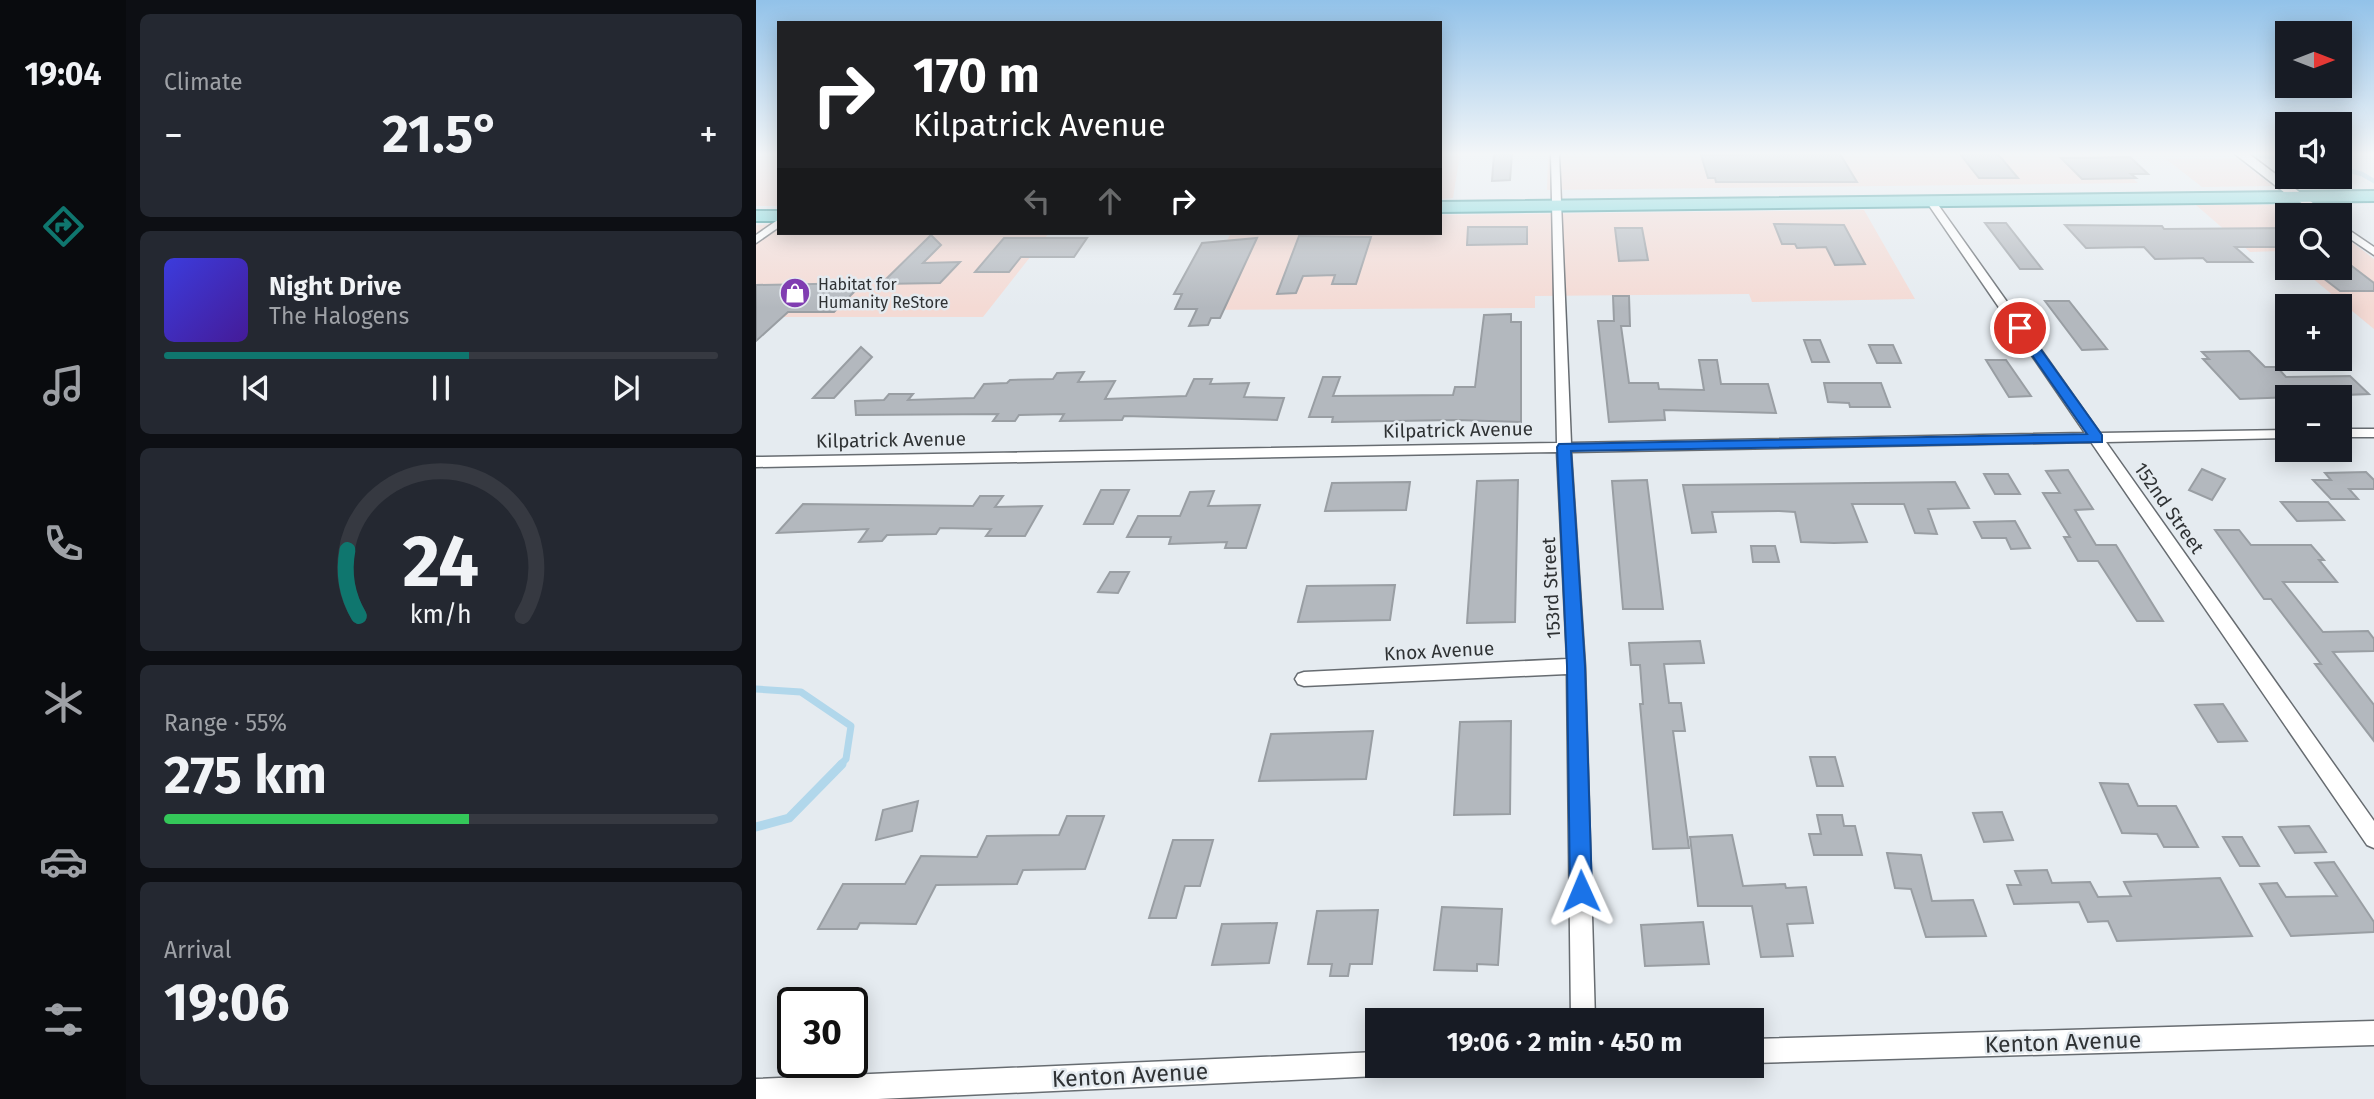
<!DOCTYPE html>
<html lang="en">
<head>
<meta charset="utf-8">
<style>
	body { margin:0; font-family:"Fira Sans",sans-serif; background:#242831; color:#f1f3f6; height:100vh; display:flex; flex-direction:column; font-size:26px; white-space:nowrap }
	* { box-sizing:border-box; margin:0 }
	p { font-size:23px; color:#9ea1a6 }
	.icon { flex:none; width:38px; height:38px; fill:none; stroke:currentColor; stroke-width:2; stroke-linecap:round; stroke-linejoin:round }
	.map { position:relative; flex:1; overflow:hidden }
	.details { display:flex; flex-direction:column; gap:14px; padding:14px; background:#0d0f14; width:630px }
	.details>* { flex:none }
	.hud { position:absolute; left:21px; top:21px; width:665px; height:214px; border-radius:0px; box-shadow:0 4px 18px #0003; background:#202124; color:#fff; overflow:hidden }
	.needle { width:46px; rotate:90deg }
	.controls { position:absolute; left:1519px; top:21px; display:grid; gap:14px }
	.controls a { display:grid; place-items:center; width:77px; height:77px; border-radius:0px; background:#171b24; box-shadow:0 4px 18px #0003; font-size:35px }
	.speed { position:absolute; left:21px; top:987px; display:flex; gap:14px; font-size:35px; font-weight:700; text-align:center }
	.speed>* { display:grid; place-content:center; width:91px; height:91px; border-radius:50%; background:#171b24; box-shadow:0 4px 18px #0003; line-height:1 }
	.speed .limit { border:4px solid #111; border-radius:10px; background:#fff; color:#111 }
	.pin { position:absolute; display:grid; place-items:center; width:60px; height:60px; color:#fff; margin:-30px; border:4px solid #fff; border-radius:50%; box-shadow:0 2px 7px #0007 }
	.me { position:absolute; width:77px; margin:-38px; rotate:359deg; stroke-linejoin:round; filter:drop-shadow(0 0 5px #0008) }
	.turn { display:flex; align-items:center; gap:24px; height:147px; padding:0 21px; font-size:32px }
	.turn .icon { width:91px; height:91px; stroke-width:2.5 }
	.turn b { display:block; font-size:49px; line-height:60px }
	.lanes { display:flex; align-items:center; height:66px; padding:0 21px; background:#0003; justify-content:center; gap:35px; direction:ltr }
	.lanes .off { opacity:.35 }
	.big { font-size:52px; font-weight:700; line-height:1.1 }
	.details .widget { flex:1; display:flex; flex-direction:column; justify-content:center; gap:10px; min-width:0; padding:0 24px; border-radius:10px; background:#242831 }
	.details .dial { align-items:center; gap:0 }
	.dial svg { height:182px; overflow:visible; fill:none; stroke:#363941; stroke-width:7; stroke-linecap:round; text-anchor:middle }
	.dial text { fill:#f1f3f6; stroke:none }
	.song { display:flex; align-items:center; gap:21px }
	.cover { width:84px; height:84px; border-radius:10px; background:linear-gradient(135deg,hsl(240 70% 55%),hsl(260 70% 35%)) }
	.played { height:7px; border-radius:4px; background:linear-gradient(90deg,#0f766e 55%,#363941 55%) }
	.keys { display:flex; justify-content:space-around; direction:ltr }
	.heat { display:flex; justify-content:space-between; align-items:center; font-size:38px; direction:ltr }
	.charge { height:10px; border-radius:5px; background:linear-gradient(90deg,#34c759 55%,#363941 0) }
	.trip { position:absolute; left:609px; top:1008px; width:399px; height:70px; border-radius:0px; background:#171b24; box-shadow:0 4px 18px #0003; font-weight:700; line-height:70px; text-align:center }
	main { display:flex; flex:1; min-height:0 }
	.menu { display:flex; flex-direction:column; width:126px; justify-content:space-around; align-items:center; background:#090b0e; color:#9ea1a6 }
	.menu .icon { width:49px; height:49px }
	.menu .selected { color:#0f766e }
	.menu b { font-size:32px; color:#f1f3f6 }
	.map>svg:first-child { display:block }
</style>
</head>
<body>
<main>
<nav class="menu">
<b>19:04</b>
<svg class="icon selected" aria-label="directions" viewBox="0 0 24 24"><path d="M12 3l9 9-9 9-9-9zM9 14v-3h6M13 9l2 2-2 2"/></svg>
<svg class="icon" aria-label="music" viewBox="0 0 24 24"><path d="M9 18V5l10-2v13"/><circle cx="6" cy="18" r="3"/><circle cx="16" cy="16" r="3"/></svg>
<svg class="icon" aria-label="phone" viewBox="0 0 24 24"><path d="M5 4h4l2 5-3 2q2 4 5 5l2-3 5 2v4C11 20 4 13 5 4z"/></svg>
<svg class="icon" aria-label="climate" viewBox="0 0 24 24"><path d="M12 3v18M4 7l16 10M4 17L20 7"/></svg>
<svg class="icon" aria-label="car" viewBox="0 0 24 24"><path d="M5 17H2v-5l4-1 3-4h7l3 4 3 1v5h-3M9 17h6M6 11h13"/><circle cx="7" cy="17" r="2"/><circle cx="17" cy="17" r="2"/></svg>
<svg class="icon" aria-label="filters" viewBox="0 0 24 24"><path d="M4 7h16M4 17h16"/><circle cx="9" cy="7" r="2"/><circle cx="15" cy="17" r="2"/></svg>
</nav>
<section class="details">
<div class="widget"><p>Climate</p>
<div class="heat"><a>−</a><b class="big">21.5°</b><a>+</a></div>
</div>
<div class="widget">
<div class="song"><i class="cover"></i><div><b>Night Drive</b><p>The Halogens</p></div></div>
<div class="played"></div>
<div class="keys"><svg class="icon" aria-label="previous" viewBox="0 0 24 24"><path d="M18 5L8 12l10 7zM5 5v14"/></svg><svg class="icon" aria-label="pause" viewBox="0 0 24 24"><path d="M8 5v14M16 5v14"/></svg><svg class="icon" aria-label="next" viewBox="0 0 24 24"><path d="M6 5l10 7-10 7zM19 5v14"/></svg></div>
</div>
<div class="widget dial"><svg viewBox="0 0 100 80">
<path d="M14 69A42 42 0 1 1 86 69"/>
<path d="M14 69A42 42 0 0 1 9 40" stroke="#0f766e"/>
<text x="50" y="56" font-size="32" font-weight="700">24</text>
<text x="50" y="72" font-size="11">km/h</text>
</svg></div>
<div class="widget"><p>Range · 55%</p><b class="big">275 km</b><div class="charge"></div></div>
<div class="widget"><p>Arrival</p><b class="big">19:06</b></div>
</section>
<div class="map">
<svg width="1618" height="1099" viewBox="0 0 1618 1099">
	<rect width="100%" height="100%" fill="#e5ebf0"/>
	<g fill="#f4dad4">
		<rect x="0" y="154" width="23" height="52"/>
		<path d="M 684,154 L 704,154 L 697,198 L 684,199 Z"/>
		<path d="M 792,154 L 1350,154 L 1382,183 L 791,190 Z"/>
		<path d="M 1480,158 L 1517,186 L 1446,187 L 1410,159 Z"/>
		<path d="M 1440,205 L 1546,205 L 1560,215 L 1531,215 L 1531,257 L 1525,251 L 1494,252 Z"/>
		<path d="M 1108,210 L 1159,299 L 996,302 L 993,294 L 779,296 L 779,308 L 434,310 L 475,233 L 684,233 L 684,215 Z"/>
		<path d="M 23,224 L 23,233 L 293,233 L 227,317 L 0,317 L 0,225 Z"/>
		<path d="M 1584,233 L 1618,259 L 1618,329 L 1544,268 L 1584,268 Z"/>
	</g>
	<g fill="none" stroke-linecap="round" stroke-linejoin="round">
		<g stroke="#b1d7eb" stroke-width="4.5">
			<path d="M 1493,154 L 1531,159"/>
			<path d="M 1584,168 L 1606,174 L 1618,181"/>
		</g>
		<path stroke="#b1d7eb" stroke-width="7" d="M 0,689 L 45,692 L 95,726 L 90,759 L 84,765"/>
		<path stroke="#b1d7eb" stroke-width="9" d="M 0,827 L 33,818 L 86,764"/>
	</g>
	<g fill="#b3b8be" stroke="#999ea3" stroke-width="2">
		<path d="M 738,154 L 756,154 L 754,180 L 736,181 Z"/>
		<path d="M 995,154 L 1084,154 L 1101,182 L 960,182 L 959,178 L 952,178 L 945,155 Z"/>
		<path d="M 1204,154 L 1242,154 L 1262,178 L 1223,178 Z"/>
		<path d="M 1374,157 L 1392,174 L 1375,174 L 1380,178 L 1326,179 L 1305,158 Z"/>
		<path d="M 1229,223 L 1250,223 L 1286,269 L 1264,269 Z"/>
		<path d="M 1018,224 L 1088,225 L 1109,264 L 1079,265 L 1070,247 L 1041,248 L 1039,244 L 1026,244 Z"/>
		<path d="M 1309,225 L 1406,226 L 1408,229 L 1531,228 L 1531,247 L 1479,247 L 1496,262 L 1451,262 L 1447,258 L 1399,259 L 1388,247 L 1330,248 Z"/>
		<path d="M 712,227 L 771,227 L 771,244 L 711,245 Z"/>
		<path d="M 859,228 L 886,228 L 892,260 L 863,261 Z"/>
		<path d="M 175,235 L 185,245 L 167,263 L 204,262 L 184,283 L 125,284 Z"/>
		<path d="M 543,236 L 615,237 L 600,284 L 576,284 L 579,275 L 547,276 L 540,293 L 521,294 Z"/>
		<path d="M 248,238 L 331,238 L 318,257 L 265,257 L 253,272 L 219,272 Z"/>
		<path d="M 501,238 L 464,318 L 455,318 L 452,325 L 433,326 L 441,309 L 419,309 L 426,294 L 418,294 L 446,243 Z"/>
		<path d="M 1584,257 L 1618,283 L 1618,291 L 1584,291 L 1554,268 L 1584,268 Z"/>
		<path d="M 107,283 L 78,312 L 32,312 L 0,341 L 0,285 Z"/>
		<path d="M 857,296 L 873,296 L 874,326 L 865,326 L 873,383 L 902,383 L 903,389 L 948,390 L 943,360 L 961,360 L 965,384 L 1012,384 L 1020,413 L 908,410 L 909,420 L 853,422 L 842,321 L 858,321 Z"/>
		<path d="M 1289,301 L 1313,301 L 1351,349 L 1326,350 Z"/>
		<path d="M 755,314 L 755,322 L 765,322 L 765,422 L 700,420 L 576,422 L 577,417 L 553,417 L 567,377 L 584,377 L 577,396 L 697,395 L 699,387 L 719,387 L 728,315 Z"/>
		<path d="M 1048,340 L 1064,340 L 1073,362 L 1056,362 Z"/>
		<path d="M 1113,345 L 1137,345 L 1145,363 L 1121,363 Z"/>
		<path d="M 105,347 L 116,357 L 78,398 L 57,398 Z"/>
		<path d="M 1493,351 L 1509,367 L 1521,367 L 1530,377 L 1594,376 L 1613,394 L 1484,399 L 1447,359 L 1453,359 L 1446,352 Z"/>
		<path d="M 1230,360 L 1250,360 L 1275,396 L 1253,397 Z"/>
		<path d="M 328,372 L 322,382 L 359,381 L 349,399 L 430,396 L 438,379 L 456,379 L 454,384 L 493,383 L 488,397 L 528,398 L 521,420 L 368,416 L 366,420 L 304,421 L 308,414 L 263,415 L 259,421 L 237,421 L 242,414 L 100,415 L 99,401 L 128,400 L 133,394 L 157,394 L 152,400 L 218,398 L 228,384 L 251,383 L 254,380 L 297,379 L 301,373 Z"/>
		<path d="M 1068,383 L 1125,383 L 1134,407 L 1094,407 L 1093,403 L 1072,402 Z"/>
		<path d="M 1446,469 L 1469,479 L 1456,500 L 1433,490 Z"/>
		<path d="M 1312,470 L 1337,509 L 1319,510 L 1340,545 L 1360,545 L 1407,621 L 1381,621 L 1342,561 L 1322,561 L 1308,537 L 1314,537 L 1287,493 L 1304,493 L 1290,471 Z"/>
		<path d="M 1610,472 L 1618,480 L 1618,489 L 1593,489 L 1602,499 L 1575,499 L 1557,480 L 1575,480 L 1569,473 Z"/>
		<path d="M 1228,474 L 1252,474 L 1264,494 L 1239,494 Z"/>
		<path d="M 762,480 L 759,622 L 711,623 L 721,481 Z"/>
		<path d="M 891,480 L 907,609 L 867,609 L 856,481 Z"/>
		<path d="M 654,482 L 650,510 L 569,511 L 576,483 Z"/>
		<path d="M 1199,482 L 1213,508 L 1172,509 L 1181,534 L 1159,533 L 1148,504 L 1096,504 L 1111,542 L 1078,543 L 1045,542 L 1039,512 L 1023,511 L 956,512 L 960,532 L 936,533 L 927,485 Z"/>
		<path d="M 345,490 L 373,490 L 357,524 L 328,524 Z"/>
		<path d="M 458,491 L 452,506 L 504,505 L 490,548 L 469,548 L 471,542 L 413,544 L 415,537 L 371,537 L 382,516 L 424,516 L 434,492 Z"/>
		<path d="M 224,496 L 247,496 L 239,507 L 286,506 L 269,536 L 230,536 L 235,529 L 184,528 L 180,534 L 131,535 L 126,541 L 103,542 L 112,529 L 21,533 L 47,504 L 217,506 Z"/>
		<path d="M 1525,502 L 1572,502 L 1588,520 L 1541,521 Z"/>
		<path d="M 1259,521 L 1274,548 L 1255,549 L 1250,538 L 1226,538 L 1218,522 Z"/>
		<path d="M 1459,530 L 1483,530 L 1495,545 L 1555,545 L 1568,560 L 1563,560 L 1581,582 L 1527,582 L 1567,632 L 1612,631 L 1618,639 L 1618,651 L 1577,652 L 1618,705 L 1618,741 L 1559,664 L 1565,664 L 1515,599 L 1508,599 Z"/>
		<path d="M 995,546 L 1019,546 L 1023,562 L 997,562 Z"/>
		<path d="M 354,572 L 373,572 L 362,593 L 342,592 Z"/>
		<path d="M 639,585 L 634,620 L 542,622 L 551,586 Z"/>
		<path d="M 944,641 L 948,663 L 908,664 L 913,703 L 925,703 L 929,731 L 917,731 L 933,848 L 897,849 L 884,704 L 887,704 L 884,665 L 875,665 L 873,643 Z"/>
		<path d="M 1467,704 L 1491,741 L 1462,742 L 1439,705 Z"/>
		<path d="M 755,721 L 754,814 L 698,815 L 704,722 Z"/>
		<path d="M 617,731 L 610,779 L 503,781 L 515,734 Z"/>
		<path d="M 1054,757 L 1079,757 L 1087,786 L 1061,786 Z"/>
		<path d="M 1344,783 L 1372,784 L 1382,806 L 1420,806 L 1442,847 L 1408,847 L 1401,834 L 1366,833 Z"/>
		<path d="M 162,801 L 156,831 L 120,840 L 127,810 Z"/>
		<path d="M 1246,812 L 1257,840 L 1228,842 L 1217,813 Z"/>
		<path d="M 1061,815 L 1086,815 L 1088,826 L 1099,826 L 1106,855 L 1058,855 L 1053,834 L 1065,834 Z"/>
		<path d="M 311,816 L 348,816 L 329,869 L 267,870 L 261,884 L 180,885 L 160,924 L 104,923 L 101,929 L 62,929 L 87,884 L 149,884 L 165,856 L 221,857 L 231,836 L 303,835 Z"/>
		<path d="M 1553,826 L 1570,852 L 1539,853 L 1523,827 Z"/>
		<path d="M 976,835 L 987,886 L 1029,884 L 1030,888 L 1050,887 L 1057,923 L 1031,924 L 1037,956 L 1005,957 L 996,906 L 942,906 L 934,837 Z"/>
		<path d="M 1467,837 L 1486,837 L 1503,866 L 1484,866 Z"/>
		<path d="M 417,840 L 457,840 L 444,886 L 429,886 L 420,918 L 393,918 Z"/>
		<path d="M 1131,853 L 1165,855 L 1176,901 L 1217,900 L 1230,936 L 1170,937 L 1155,889 L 1139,888 Z"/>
		<path d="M 1578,862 L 1618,922 L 1618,932 L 1535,936 L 1504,884 L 1521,883 L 1530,897 L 1581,896 L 1559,863 Z"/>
		<path d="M 1291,870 L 1296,883 L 1334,882 L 1342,897 L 1375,896 L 1368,882 L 1464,878 L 1496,936 L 1361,941 L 1352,921 L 1332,922 L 1323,902 L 1258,904 L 1251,885 L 1265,885 L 1259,871 Z"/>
		<path d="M 686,907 L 746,909 L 742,965 L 721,964 L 721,971 L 678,970 Z"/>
		<path d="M 622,910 L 616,964 L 594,964 L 592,976 L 574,976 L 576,964 L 552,964 L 561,911 Z"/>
		<path d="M 947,922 L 953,964 L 889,966 L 885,925 Z"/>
		<path d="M 521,923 L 513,963 L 456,965 L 466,924 Z"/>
	</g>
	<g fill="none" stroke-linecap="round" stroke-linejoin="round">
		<g stroke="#676c71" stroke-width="3">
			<g id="street">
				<path d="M 795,154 L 803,154 L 815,443 L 1329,433 L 1170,201 L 1175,198 L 1178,199 L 1344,433 L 1531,430 L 1531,438 L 1350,442 L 1618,821 L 1618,848 L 1611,845 L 1335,442 L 815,452 L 829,666 L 839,1020 L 815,1020 L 811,674 L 548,686 L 542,684 L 539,679 L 542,674 L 548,672 L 811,659 L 801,452 L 0,467 L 0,457 L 801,443 Z"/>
				<path d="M 1540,195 L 1546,195 L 1573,215 L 1562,215 L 1540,199 Z"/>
				<path d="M 23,219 L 23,227 L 0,243 L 0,235 Z"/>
				<path d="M 1584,224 L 1618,247 L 1618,255 L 1584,232 Z"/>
				<rect x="1584" y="429" width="34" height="8"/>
				<path d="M 1618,1021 L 1618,1045 L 996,1063 L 996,1039 Z"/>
				<path d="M 621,1052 L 621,1066 L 633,1066 L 630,1073 L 621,1076 L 122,1099 L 0,1099 L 0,1079 Z"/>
			</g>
		</g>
		<g stroke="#676c71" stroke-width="3">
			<path id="secondary" d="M 1479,154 L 1493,154 L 1550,197 L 1548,200 L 1538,200 Z"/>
		</g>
		<g stroke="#248c90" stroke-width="4">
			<g id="primary">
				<path d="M 1618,191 L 1618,201 L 684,212 L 684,202 Z"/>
				<rect x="0" y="211" width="23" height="10"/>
			</g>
		</g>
		<use href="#street" fill="#fff" fill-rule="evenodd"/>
		<use href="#secondary" fill="#fff" fill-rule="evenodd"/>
		<use href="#primary" fill="#78d7da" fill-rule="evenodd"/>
	</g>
	<linearGradient id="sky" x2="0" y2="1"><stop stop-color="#92c2e9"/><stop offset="0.5" stop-color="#f3f6f8"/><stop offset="1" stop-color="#f3f6f8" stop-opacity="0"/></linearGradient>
	<rect width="1618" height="308" fill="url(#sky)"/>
	<path fill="#1a73e8" stroke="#114b97" stroke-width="2" d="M 1264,325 L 1268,326 L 1346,435 L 1346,442 L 815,451 L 829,666 L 836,891 L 832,899 L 825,902 L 817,899 L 814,891 L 811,666 L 801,447 L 803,444 L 1331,434 L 1257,328 Z"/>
	<defs>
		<g id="shop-disc" transform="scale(1.575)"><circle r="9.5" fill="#803db1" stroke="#e5ebf0"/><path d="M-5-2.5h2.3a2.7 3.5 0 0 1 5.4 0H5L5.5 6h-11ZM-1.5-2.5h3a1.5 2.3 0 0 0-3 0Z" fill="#fff"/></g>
	</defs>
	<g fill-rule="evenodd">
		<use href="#shop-disc" x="39" y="293"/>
	</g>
	<g text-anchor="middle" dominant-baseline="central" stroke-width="5" stroke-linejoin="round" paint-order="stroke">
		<g font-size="16" fill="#2f3234" stroke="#e5ebf0" text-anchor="start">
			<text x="62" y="284">Habitat for<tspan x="62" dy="18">Humanity ReStore</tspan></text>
		</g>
		<g font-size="19" fill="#2f3234" stroke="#e5ebf0">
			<text transform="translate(702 430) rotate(-1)">Kilpatrick Avenue</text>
			<text transform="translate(135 440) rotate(-1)">Kilpatrick Avenue</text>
			<text transform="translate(1413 508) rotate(55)">152nd Street</text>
			<text transform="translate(795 588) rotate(-93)">153rd Street</text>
			<text transform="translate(683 651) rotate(-3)">Knox Avenue</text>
		</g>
		<g font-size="23" fill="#2f3234" stroke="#e5ebf0">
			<text transform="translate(1307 1042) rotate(-2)">Kenton Avenue</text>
			<text transform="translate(374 1075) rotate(-3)">Kenton Avenue</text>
		</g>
	</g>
</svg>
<div class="controls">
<a><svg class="needle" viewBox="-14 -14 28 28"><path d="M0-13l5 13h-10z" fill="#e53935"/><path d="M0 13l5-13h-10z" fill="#9ea1a6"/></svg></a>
<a><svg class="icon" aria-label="sound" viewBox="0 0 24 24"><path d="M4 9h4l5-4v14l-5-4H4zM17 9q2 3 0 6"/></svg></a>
<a><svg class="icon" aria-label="search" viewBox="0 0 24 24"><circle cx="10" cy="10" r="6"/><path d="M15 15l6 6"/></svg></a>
<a>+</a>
<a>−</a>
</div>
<div class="speed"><div class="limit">30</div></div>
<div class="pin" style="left:1264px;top:328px;background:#d93025"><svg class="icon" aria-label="arrive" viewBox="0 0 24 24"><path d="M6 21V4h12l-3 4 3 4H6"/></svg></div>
<svg class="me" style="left:825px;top:891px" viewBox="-20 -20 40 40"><path d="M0-17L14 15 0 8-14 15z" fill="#1a73e8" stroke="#fff" stroke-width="4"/></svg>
<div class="trip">19:06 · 2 min · 450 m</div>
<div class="hud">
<div class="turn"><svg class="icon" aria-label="right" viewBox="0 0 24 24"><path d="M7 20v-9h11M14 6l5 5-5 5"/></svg><div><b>170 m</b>Kilpatrick Avenue</div></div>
<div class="lanes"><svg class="icon off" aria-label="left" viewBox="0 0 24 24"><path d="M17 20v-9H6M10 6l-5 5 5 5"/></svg><svg class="icon off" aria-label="ahead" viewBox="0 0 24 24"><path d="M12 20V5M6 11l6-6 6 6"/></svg><svg class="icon" aria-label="right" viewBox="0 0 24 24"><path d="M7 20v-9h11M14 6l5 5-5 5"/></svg></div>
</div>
</div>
</main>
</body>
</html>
